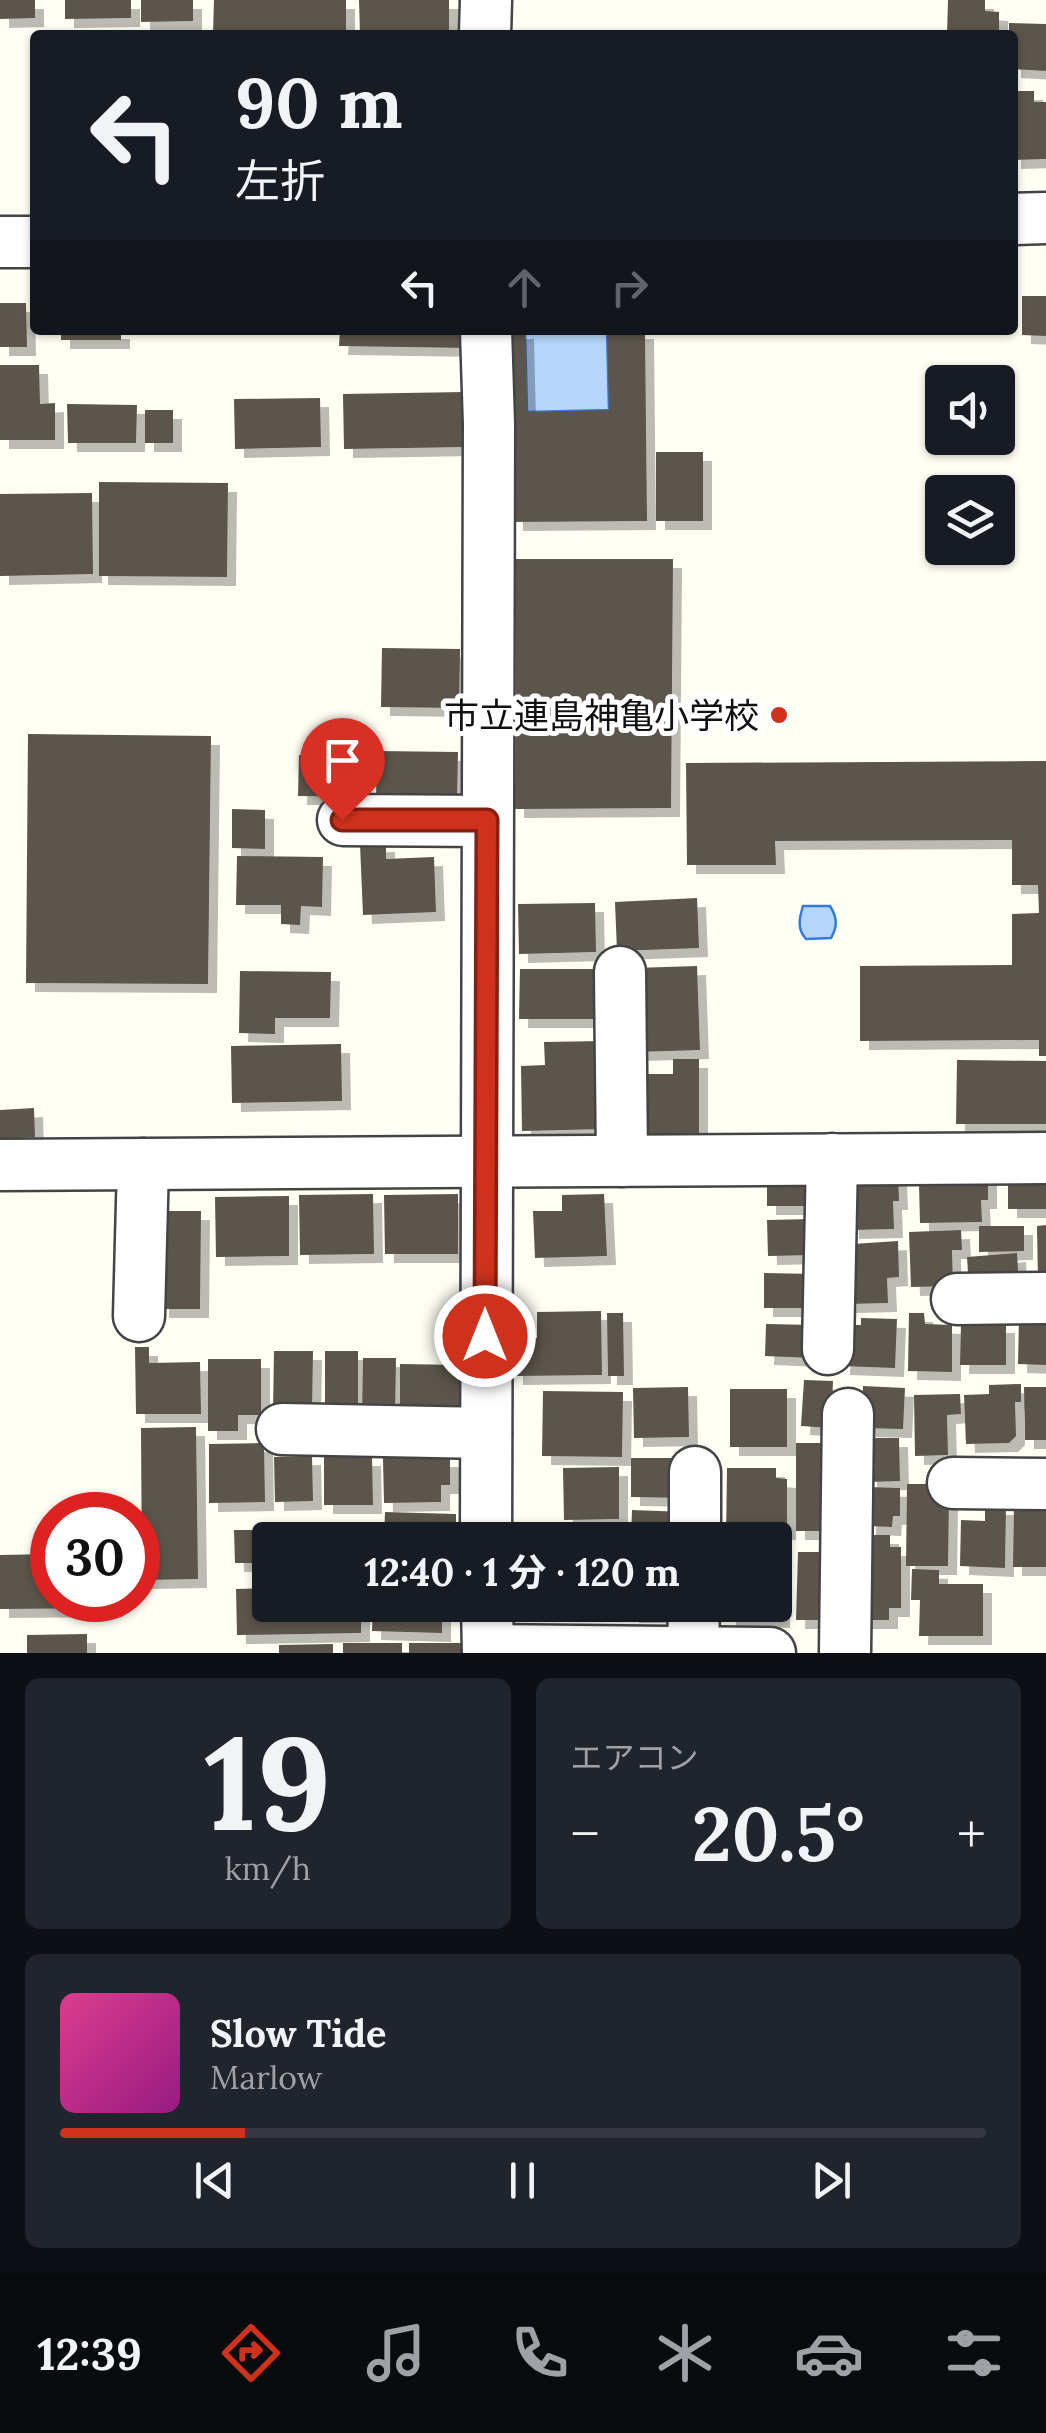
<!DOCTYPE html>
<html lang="ja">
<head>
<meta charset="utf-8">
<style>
	body { margin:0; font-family:Lora,"Noto Sans JP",serif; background:#20242c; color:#f1f3f6; height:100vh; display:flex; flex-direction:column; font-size:38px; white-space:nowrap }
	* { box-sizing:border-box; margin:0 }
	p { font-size:32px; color:#9ea1a6 }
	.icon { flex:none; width:55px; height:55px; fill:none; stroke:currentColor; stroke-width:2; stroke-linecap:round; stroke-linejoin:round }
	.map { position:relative; height:1653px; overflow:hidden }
	.sheet { display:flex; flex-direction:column; gap:25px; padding:25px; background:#0d0f14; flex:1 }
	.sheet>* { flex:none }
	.guide { position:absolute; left:30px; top:30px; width:988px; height:305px; border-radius:10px; box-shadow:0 2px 8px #0004; background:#171b24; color:#f1f3f6; overflow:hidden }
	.buttons { position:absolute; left:925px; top:365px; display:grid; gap:20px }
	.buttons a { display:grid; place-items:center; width:90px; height:90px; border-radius:10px; background:#171b24; box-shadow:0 2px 8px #0004; font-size:50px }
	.speed { position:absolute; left:30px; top:1492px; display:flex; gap:20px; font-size:50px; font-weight:700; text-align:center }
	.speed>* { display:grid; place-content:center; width:130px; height:130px; border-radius:50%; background:#171b24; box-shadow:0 2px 8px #0004; line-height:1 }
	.speed .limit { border:15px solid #d22; background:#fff; color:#111 }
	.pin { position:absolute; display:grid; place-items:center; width:85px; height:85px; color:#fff; margin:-102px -42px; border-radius:50% 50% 50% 0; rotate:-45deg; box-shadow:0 0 10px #0007 }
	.pin .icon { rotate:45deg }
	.me { position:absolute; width:110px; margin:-55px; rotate:0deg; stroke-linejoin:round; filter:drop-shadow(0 0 8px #0008) }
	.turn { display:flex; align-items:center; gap:35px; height:210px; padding:0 40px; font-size:45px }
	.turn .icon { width:130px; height:130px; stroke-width:2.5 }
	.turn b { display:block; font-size:70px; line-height:85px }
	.lanes { display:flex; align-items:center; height:95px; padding:0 40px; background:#0003; justify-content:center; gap:50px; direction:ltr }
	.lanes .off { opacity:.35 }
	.big { font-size:75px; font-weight:700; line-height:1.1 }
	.sheet .widget { flex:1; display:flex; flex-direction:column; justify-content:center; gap:15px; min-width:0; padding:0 35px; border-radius:15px; background:#20242c }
	.sheet .dial { align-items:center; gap:0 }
	.dial b { font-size:130px; line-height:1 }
	.song { display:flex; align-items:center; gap:30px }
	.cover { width:120px; height:120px; border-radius:15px; background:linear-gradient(135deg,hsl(330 70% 55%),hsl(310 70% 35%)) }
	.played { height:10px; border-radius:5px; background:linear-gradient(90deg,#ce321c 20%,#363941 20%) }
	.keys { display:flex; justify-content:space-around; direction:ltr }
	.heat { display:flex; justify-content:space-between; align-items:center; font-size:55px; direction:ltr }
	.sheet .tiles { flex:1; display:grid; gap:25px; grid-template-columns:1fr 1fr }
	.widget:last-child { grid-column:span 2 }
	.trip { position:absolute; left:252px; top:1522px; width:540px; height:100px; border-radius:10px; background:#171b24; box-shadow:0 2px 8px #0004; font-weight:700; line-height:100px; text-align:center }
	.tabs { display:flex; height:160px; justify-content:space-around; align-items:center; background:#090b0e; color:#9ea1a6 }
	.tabs .icon { width:70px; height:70px }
	.tabs .active { color:#ce321c }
	.tabs b { font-size:45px; color:#f1f3f6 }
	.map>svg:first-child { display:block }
</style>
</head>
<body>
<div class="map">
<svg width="1046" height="1653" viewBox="0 0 1046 1653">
	<defs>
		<filter id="shadow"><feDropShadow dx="9" dy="9" stdDeviation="0" flood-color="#0004"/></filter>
	</defs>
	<rect width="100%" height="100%" fill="#fffff5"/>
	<g fill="#b5d5fb" stroke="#357cd8" stroke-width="2.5">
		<path d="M 525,330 L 607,330 L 609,410 L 527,412 Z"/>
		<path d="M 803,906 L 830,906 C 837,917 838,926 831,938 L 806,939 C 797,929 799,919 803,906 Z"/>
	</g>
	<g fill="#5b544c" filter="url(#shadow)">
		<path d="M 0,0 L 35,0 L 35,18 L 0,19 Z"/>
		<path d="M 65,0 L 131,0 L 131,18 L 65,19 Z"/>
		<path d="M 141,0 L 193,0 L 193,21 L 141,22 Z"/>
		<path d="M 214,0 L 346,0 L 346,35 L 213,35 Z"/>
		<path d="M 359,0 L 449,0 L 449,35 L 360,35 Z"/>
		<path d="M 948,0 L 985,0 L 985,11 L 999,12 L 999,35 L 947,35 Z"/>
		<path d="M 1009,23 L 1046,24 L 1046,71 L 1012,69 L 1012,35 L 1009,35 Z"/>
		<path d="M 1012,91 L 1034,91 L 1034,102 L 1046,102 L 1046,159 L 1012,160 Z"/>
		<path d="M 1022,296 L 1046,296 L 1046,336 L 1022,335 Z"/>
		<path d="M 0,303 L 26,303 L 27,347 L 0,347 Z"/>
		<rect x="61" y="330" width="60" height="10"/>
		<path d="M 340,330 L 469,330 L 469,348 L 339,346 Z"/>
		<path d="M 511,330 L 525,330 L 527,412 L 609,410 L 607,330 L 645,330 L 647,521 L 514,522 Z"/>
		<path d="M 0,365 L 39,365 L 40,404 L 55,403 L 55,440 L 0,440 Z"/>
		<path d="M 465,392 L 466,447 L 344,449 L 343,394 Z"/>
		<path d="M 320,398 L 321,447 L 235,449 L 234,399 Z"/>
		<path d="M 67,404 L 137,405 L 136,443 L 68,443 Z"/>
		<rect x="145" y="410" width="28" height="33"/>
		<rect x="656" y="452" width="47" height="69"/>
		<path d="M 99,482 L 228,483 L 227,577 L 99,576 Z"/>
		<path d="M 92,493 L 93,574 L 0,576 L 0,494 Z"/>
		<path d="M 516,559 L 673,559 L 671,808 L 515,809 Z"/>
		<path d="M 382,648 L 460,649 L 459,708 L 381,707 Z"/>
		<path d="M 28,734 L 211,736 L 208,984 L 26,983 Z"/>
		<path d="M 377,751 L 458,752 L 457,800 L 376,799 Z"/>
		<path d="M 299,755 L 360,755 L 359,797 L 298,796 Z"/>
		<path d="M 1046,761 L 1046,1056 L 1039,1056 L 1039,1040 L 860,1041 L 860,966 L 1012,965 L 1012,914 L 1039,913 L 1038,885 L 1012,885 L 1012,840 L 775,841 L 776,865 L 687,865 L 686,763 Z"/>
		<path d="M 232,809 L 265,810 L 265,849 L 232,848 Z"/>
		<path d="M 386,843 L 386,859 L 434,857 L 436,912 L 363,915 L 360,844 Z"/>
		<path d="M 237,856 L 323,857 L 322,907 L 301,906 L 300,925 L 281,924 L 281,905 L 236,905 Z"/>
		<path d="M 697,898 L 699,948 L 617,951 L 615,902 Z"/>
		<path d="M 595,903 L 596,952 L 519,954 L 518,904 Z"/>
		<path d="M 697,966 L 700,1050 L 636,1052 L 634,968 Z"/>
		<path d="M 520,969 L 600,969 L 599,1019 L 519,1019 Z"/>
		<path d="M 240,971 L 331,972 L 330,1018 L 275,1018 L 275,1034 L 239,1033 Z"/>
		<path d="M 603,1041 L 604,1129 L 522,1131 L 521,1066 L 545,1065 L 544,1042 Z"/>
		<path d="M 341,1044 L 342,1101 L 232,1103 L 231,1046 Z"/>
		<path d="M 673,1059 L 699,1059 L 699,1136 L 638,1137 L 638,1074 L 673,1074 Z"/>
		<path d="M 957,1060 L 1046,1061 L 1046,1124 L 956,1124 Z"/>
		<path d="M 34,1108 L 35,1137 L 0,1139 L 0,1110 Z"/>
		<path d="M 988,1167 L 988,1200 L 981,1200 L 982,1222 L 920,1223 L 919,1184 L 941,1184 L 941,1168 Z"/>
		<rect x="767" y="1171" width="52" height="35"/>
		<rect x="1008" y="1171" width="38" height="38"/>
		<path d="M 898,1173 L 899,1201 L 893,1201 L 894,1229 L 850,1230 L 848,1174 Z"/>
		<path d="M 373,1194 L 374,1254 L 300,1255 L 299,1195 Z"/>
		<path d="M 458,1194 L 458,1254 L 385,1254 L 384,1195 Z"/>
		<path d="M 604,1194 L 607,1256 L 535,1258 L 533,1211 L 562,1211 L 562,1195 Z"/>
		<path d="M 289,1196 L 289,1256 L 216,1257 L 215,1197 Z"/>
		<path d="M 161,1211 L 201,1211 L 200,1309 L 160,1309 Z"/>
		<path d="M 812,1219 L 813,1255 L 768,1256 L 767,1220 Z"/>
		<path d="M 1046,1225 L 1046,1281 L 1038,1281 L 1037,1226 Z"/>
		<path d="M 979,1226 L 1024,1226 L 1024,1251 L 979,1252 Z"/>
		<path d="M 961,1230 L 962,1250 L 952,1250 L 953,1286 L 911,1287 L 909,1232 Z"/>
		<path d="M 898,1241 L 899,1277 L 887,1278 L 888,1303 L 847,1304 L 853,1244 Z"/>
		<path d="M 1017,1253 L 1019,1286 L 969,1290 L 967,1257 Z"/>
		<path d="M 764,1273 L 812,1274 L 811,1308 L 764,1308 Z"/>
		<path d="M 601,1311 L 602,1375 L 514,1376 L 513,1339 L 537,1338 L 537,1312 Z"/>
		<path d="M 607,1313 L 623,1313 L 624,1376 L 608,1376 Z"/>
		<path d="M 909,1313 L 924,1313 L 925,1324 L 952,1325 L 952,1372 L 908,1371 Z"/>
		<path d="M 1019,1317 L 1046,1318 L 1046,1365 L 1018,1364 Z"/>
		<path d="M 861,1318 L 897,1319 L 895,1368 L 841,1366 L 843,1325 L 861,1325 Z"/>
		<path d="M 766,1324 L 813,1325 L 812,1358 L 765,1356 Z"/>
		<path d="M 961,1324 L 1006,1324 L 1006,1365 L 960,1365 Z"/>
		<path d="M 135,1347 L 149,1347 L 149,1363 L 200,1362 L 201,1414 L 136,1414 Z"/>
		<path d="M 274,1351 L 313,1351 L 312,1412 L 273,1412 Z"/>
		<rect x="325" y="1351" width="33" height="58"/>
		<path d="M 363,1358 L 396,1358 L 395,1416 L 362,1416 Z"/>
		<path d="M 208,1359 L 261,1359 L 261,1415 L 238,1415 L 238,1431 L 208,1431 Z"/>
		<path d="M 400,1364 L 462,1365 L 462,1412 L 400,1412 Z"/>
		<path d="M 804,1380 L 833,1381 L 831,1428 L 801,1426 Z"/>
		<path d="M 1021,1384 L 1021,1402 L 1015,1402 L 1016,1436 L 1009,1443 L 966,1444 L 964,1395 L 989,1394 L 989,1385 Z"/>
		<path d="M 863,1386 L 905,1388 L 903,1429 L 862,1428 Z"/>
		<path d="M 688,1387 L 689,1437 L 634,1438 L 633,1388 Z"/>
		<path d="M 1024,1387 L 1046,1387 L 1046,1440 L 1025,1440 Z"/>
		<rect x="730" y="1389" width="57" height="58"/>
		<path d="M 543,1391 L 623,1392 L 622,1457 L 542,1456 Z"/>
		<path d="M 960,1394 L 961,1414 L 947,1415 L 948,1455 L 915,1456 L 914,1395 Z"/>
		<path d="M 196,1427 L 198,1579 L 142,1580 L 141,1428 Z"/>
		<path d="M 868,1438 L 899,1438 L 900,1481 L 868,1482 Z"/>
		<path d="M 264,1443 L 265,1502 L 209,1503 L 209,1444 Z"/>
		<rect x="796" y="1443" width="33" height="88"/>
		<path d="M 312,1456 L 313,1501 L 275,1502 L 274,1457 Z"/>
		<path d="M 324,1457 L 372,1457 L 373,1505 L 324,1505 Z"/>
		<path d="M 383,1458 L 450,1458 L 450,1485 L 441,1485 L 441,1502 L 384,1503 Z"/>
		<path d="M 631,1458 L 686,1458 L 686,1498 L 631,1497 Z"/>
		<path d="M 619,1467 L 619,1519 L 564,1520 L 563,1468 Z"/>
		<path d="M 727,1468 L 776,1468 L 776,1478 L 787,1479 L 787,1531 L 773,1531 L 773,1540 L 726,1540 Z"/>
		<path d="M 907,1484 L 935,1484 L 949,1498 L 948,1566 L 906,1566 Z"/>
		<path d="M 868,1487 L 900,1488 L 900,1516 L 893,1516 L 892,1527 L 867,1526 Z"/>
		<path d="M 1014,1503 L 1046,1503 L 1046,1567 L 1013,1567 Z"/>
		<path d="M 985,1506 L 1006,1506 L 1005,1568 L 960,1566 L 961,1520 L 985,1521 Z"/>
		<path d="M 632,1510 L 685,1512 L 684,1540 L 631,1540 Z"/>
		<path d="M 385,1512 L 456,1514 L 456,1540 L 384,1540 Z"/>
		<path d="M 234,1530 L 297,1530 L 297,1540 L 270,1540 L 270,1563 L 235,1563 Z"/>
		<path d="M 863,1535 L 890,1535 L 890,1547 L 901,1547 L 901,1608 L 889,1608 L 889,1620 L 862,1620 Z"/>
		<path d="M 798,1552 L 828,1552 L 827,1620 L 796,1620 Z"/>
		<path d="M 52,1554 L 52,1600 L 114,1600 L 114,1608 L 0,1609 L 0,1555 Z"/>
		<path d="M 775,1557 L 781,1557 L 781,1619 L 727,1618 L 727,1605 L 775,1605 Z"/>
		<path d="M 912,1569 L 939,1570 L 939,1584 L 983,1584 L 983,1636 L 919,1636 L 920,1600 L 911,1600 Z"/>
		<path d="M 270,1588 L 270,1605 L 361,1605 L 361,1633 L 237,1635 L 236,1589 Z"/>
		<path d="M 373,1605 L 442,1605 L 442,1633 L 372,1631 Z"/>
		<rect x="557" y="1605" width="61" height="7"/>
		<rect x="630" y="1605" width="54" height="9"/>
		<path d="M 87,1634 L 87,1653 L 27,1653 L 27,1635 Z"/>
		<rect x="343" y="1643" width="59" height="10"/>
		<rect x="409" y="1643" width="57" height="10"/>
		<path d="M 333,1644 L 333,1653 L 279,1653 L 279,1645 Z"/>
	</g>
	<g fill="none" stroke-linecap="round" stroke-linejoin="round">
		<g stroke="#444" stroke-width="55">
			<g id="minor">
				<path d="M 485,35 L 486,0"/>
				<path d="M 1012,219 L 1046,218"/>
				<path d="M 0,242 L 35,242"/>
				<path d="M 343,820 L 487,821"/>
				<path d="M 620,972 L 622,1161"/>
				<path d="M 0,1165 L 1046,1158"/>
				<path d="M 957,1299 L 1046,1298"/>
				<path d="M 139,1316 L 143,1164"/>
				<path d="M 828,1349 L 832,1159"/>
				<path d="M 282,1429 L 486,1433"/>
				<path d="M 953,1483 L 1046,1484"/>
				<path d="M 486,1540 C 486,1168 487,796 489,424 L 486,330"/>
				<path d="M 695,1540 L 695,1472"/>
				<path d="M 487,1605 L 488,1653"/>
				<path d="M 488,1650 L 770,1653"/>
				<path d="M 693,1652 L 694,1605"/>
				<path d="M 845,1653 L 848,1414"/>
			</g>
		</g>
		<use href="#minor" stroke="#fff" stroke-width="50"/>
	</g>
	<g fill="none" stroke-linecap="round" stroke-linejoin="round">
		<g stroke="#862012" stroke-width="25">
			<path id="route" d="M 342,820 L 487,820 L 485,1336"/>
		</g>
		<use href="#route" stroke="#ce321c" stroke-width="18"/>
	</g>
	<circle fill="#ce321c" stroke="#fff" stroke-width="4" cx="779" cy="715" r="10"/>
	<g text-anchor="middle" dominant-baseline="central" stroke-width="10" stroke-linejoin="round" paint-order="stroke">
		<g font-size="35" fill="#111" stroke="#fff" text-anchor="end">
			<text x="759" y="715">市立連島神亀小学校</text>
		</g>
	</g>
</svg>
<div class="buttons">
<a><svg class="icon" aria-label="sound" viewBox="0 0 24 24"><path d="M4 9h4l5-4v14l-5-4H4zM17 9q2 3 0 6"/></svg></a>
<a><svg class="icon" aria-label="layers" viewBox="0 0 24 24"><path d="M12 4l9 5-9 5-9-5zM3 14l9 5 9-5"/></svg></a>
</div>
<div class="speed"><div class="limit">30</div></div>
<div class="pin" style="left:342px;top:820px;background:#d93025"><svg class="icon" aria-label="arrive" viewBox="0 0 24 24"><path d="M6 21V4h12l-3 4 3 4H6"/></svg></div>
<svg class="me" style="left:485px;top:1336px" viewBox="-20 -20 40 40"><circle r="17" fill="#ce321c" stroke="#fff" stroke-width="3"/><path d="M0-11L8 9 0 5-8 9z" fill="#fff"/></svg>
<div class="trip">12:40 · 1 分 · 120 m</div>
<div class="guide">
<div class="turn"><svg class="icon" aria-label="left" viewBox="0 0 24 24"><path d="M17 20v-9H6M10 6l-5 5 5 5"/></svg><div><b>90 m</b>左折</div></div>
<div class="lanes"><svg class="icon" aria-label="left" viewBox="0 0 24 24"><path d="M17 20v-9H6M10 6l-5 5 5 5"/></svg><svg class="icon off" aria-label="ahead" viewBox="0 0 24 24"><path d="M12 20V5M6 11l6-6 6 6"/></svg><svg class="icon off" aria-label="right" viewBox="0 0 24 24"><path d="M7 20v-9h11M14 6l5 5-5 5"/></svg></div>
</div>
</div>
<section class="sheet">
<div class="tiles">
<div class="widget dial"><b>19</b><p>km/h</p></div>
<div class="widget"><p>エアコン</p>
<div class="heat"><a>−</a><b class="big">20.5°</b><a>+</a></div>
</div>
<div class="widget">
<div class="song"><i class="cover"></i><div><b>Slow Tide</b><p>Marlow</p></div></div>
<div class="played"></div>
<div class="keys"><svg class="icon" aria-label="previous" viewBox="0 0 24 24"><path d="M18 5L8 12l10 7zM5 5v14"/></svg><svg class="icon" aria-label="pause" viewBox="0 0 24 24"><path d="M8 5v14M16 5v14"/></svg><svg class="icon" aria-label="next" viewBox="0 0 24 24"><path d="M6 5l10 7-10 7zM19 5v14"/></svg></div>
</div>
</div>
</section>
<nav class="tabs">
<b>12:39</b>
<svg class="icon active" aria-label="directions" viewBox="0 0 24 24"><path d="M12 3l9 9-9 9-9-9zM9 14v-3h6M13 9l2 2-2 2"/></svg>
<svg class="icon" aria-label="music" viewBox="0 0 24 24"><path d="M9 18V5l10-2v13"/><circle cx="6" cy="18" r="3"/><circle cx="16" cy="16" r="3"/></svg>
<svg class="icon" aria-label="phone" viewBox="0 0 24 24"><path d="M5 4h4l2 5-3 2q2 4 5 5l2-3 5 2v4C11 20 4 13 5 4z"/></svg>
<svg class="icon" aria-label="climate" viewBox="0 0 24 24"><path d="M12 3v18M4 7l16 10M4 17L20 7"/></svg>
<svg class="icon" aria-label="car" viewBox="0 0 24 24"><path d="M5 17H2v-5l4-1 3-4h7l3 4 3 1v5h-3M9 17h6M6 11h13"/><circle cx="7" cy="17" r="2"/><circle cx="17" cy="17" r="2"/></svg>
<svg class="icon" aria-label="filters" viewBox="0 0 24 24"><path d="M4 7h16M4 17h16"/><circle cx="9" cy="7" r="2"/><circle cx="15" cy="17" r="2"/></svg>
</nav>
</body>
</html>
